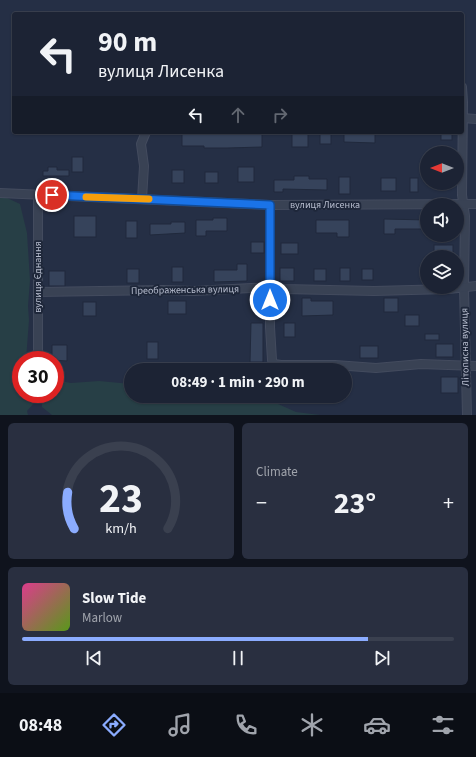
<!DOCTYPE html>
<html lang="en">
<head>
<meta charset="utf-8">
<style>
	body { margin:0; font-family:"Source Sans 3",sans-serif; background:#292f40; color:#f1f3f6; height:100vh; display:flex; flex-direction:column; font-size:15px; white-space:nowrap }
	* { box-sizing:border-box; margin:0 }
	p { font-size:13px; color:#a0a4ac }
	.icon { flex:none; width:22px; height:22px; fill:none; stroke:currentColor; stroke-width:2; stroke-linecap:round; stroke-linejoin:round }
	.map { position:relative; height:415px; overflow:hidden }
	.drawer { display:flex; flex-direction:column; gap:8px; padding:8px; background:#0f131d; flex:1 }
	.drawer>* { flex:none }
	.top-card { position:absolute; left:12px; top:12px; width:452px; height:122px; border-radius:4px; box-shadow:0 1px 3px #0004,0 0 0 1px #3a404f; background:#1c2334; color:#f1f3f6; overflow:hidden }
	.needle { width:26px; rotate:270deg }
	.controls { position:absolute; left:420px; top:146px; display:grid; gap:8px }
	.controls a { display:grid; place-items:center; width:44px; height:44px; border-radius:50%; background:#1c2334; box-shadow:0 1px 3px #0004,0 0 0 1px #3a404f; font-size:20px }
	.speed { position:absolute; left:12px; top:351px; display:flex; gap:8px; font-size:20px; font-weight:700; text-align:center }
	.speed>* { display:grid; place-content:center; width:52px; height:52px; border-radius:50%; background:#1c2334; box-shadow:0 1px 3px #0004,0 0 0 1px #3a404f; line-height:1 }
	.speed .limit { border:6px solid #d22; background:#fff; color:#111 }
	.pin { position:absolute; display:grid; place-items:center; width:34px; height:34px; color:#fff; margin:-17px; border:2px solid #fff; border-radius:50%; box-shadow:0 1px 4px #0007 }
	.me { position:absolute; width:44px; margin:-22px; rotate:0deg; stroke-linejoin:round; filter:drop-shadow(0 0 3px #0008) }
	.turn { display:flex; align-items:center; gap:14px; height:84px; padding:0 20px; font-size:18px }
	.turn .icon { width:52px; height:52px; stroke-width:2.5 }
	.turn b { display:block; font-size:28px; line-height:34px }
	.lanes { display:flex; align-items:center; height:38px; padding:0 20px; background:#0003; justify-content:center; gap:20px; direction:ltr }
	.lanes .off { opacity:.35 }
	.big { font-size:30px; font-weight:700; line-height:1.1 }
	.drawer .tile { flex:1; display:flex; flex-direction:column; justify-content:center; gap:6px; min-width:0; padding:0 14px; border-radius:6px; background:#292f40 }
	.drawer .dial { align-items:center; gap:0 }
	.dial svg { height:104px; overflow:visible; fill:none; stroke:#3a404f; stroke-width:7; stroke-linecap:round; text-anchor:middle }
	.dial text { fill:#f1f3f6; stroke:none }
	.song { display:flex; align-items:center; gap:12px }
	.cover { width:48px; height:48px; border-radius:6px; background:linear-gradient(135deg,hsl(330 70% 55%),hsl(90 70% 35%)) }
	.played { height:4px; border-radius:2px; background:linear-gradient(90deg,#8bacff 80%,#3a404f 80%) }
	.keys { display:flex; justify-content:space-around; direction:ltr }
	.heat { display:flex; justify-content:space-between; align-items:center; font-size:22px; direction:ltr }
	.drawer .tiles { flex:1; display:grid; gap:8px; grid-template-columns:1fr 1fr }
	.tile:last-child { grid-column:span 2 }
	.trip { position:absolute; left:124px; top:363px; width:228px; height:40px; border-radius:20px; background:#1c2334; box-shadow:0 1px 3px #0004,0 0 0 1px #3a404f; font-weight:700; line-height:40px; text-align:center }
	.dock { display:flex; height:64px; justify-content:space-around; align-items:center; background:#0b0e15; color:#a0a4ac }
	.dock .icon { width:28px; height:28px }
	.dock .on { color:#8bacff }
	.dock b { font-size:18px; color:#f1f3f6 }
	.map>svg:first-child { display:block }
</style>
</head>
<body>
<div class="map">
<svg width="476" height="415" viewBox="0 0 476 415">
	<rect width="100%" height="100%" fill="#252f45"/>
	<g fill="#273f46">
		<path d="M 0,197 L 5,197 L 20,204 L 27,233 L 30,280 L 28,306 L 29,320 L 26,360 L 21,360 L 21,394 L 32,394 L 33,404 L 27,411 L 28,415 L 0,415 Z"/>
		<path d="M 55,380 L 71,383 L 99,381 L 131,384 L 131,396 L 260,396 L 296,412 L 320,415 L 52,415 L 42,407 L 42,394 L 55,394 Z"/>
	</g>
	<g fill="#36435b" stroke="#20293c">
		<path d="M 182,132 L 197,132 L 197,134 L 227,134 L 227,132 L 262,132 L 262,147 L 227,148 L 204,148 L 204,146 L 182,146 Z"/>
		<path d="M 344,132 L 375,133 L 375,143 L 344,142 Z"/>
		<rect x="441" y="132" width="11" height="8"/>
		<rect x="320" y="133" width="11" height="11"/>
		<rect x="292" y="134" width="16" height="13"/>
		<rect x="72" y="157" width="11" height="15"/>
		<path d="M 48,167 L 57,167 L 57,170 L 69,170 L 69,176 L 43,176 L 43,171 L 48,171 Z"/>
		<rect x="238" y="167" width="16" height="15"/>
		<rect x="172" y="170" width="12" height="13"/>
		<rect x="205" y="172" width="13" height="11"/>
		<path d="M 294,176 L 309,176 L 309,179 L 327,179 L 327,190 L 283,189 L 283,192 L 274,192 L 274,180 L 294,180 Z"/>
		<rect x="339" y="177" width="11" height="17"/>
		<rect x="381" y="178" width="15" height="13"/>
		<rect x="410" y="178" width="8" height="14"/>
		<rect x="436" y="183" width="15" height="6"/>
		<rect x="74" y="216" width="22" height="21"/>
		<path d="M 213,218 L 227,218 L 227,231 L 206,231 L 206,236 L 196,236 L 196,220 L 213,220 Z"/>
		<path d="M 384,219 L 427,220 L 427,229 L 395,229 L 395,234 L 384,234 Z"/>
		<path d="M 316,220 L 349,220 L 349,237 L 337,237 L 337,233 L 316,233 Z"/>
		<rect x="126" y="221" width="11" height="17"/>
		<path d="M 171,222 L 185,222 L 185,233 L 150,235 L 150,224 L 171,224 Z"/>
		<rect x="251" y="242" width="13" height="11"/>
		<rect x="281" y="243" width="17" height="11"/>
		<rect x="434" y="245" width="19" height="12"/>
		<path d="M 237,264 L 247,264 L 247,281 L 214,282 L 214,270 L 237,270 Z"/>
		<rect x="172" y="267" width="11" height="15"/>
		<rect x="280" y="268" width="14" height="13"/>
		<rect x="340" y="268" width="10" height="13"/>
		<rect x="127" y="269" width="12" height="14"/>
		<rect x="314" y="269" width="12" height="12"/>
		<rect x="362" y="269" width="11" height="11"/>
		<rect x="49" y="271" width="16" height="15"/>
		<path d="M 302,298 L 311,298 L 311,301 L 333,301 L 333,315 L 302,316 Z"/>
		<rect x="384" y="298" width="14" height="14"/>
		<rect x="168" y="301" width="18" height="13"/>
		<rect x="83" y="302" width="13" height="14"/>
		<rect x="405" y="315" width="14" height="11"/>
		<path d="M 251,323 L 263,323 L 263,362 L 250,362 Z"/>
		<rect x="284" y="323" width="11" height="14"/>
		<rect x="425" y="334" width="14" height="6"/>
		<rect x="147" y="342" width="11" height="17"/>
		<rect x="436" y="344" width="17" height="13"/>
		<path d="M 52,345 L 67,345 L 67,361 L 52,360 Z"/>
		<rect x="360" y="346" width="18" height="12"/>
		<rect x="441" y="377" width="17" height="16"/>
	</g>
	<g fill="none" stroke-linecap="round" stroke-linejoin="round">
		<g stroke="#434b5e" stroke-width="10">
			<g id="street">
				<path d="M 462,87 L 463,102 L 462,195 L 465,216 L 464,287 L 467,415"/>
				<path d="M 462,118 L 476,119"/>
				<path d="M 0,193 L 270,205 L 476,204"/>
				<path d="M 38,195 L 38,360"/>
				<path d="M 142,199 L 144,166 L 141,144 L 146,132"/>
				<path d="M 270,205 L 270,327 L 272,360 L 274,364 L 281,365 L 335,365 L 376,368 L 421,364 L 476,366"/>
				<path d="M 38,292 L 163,290 L 194,291 L 271,287 L 284,289 L 374,291 L 449,289 L 476,286"/>
			</g>
		</g>
		<use href="#street" stroke="#394254" stroke-width="8"/>
	</g>
	<g fill="none" stroke-linecap="round" stroke-linejoin="round">
		<g stroke="#114b97" stroke-width="10">
			<path id="route" d="M 52,195 L 270,205 L 270,300"/>
		</g>
		<use href="#route" stroke="#1a73e8" stroke-width="7"/>
		<path stroke="#f59e0b" stroke-width="7" d="M 86,197 L 149,199"/>
	</g>
	<g text-anchor="middle" dominant-baseline="central" stroke-width="4" stroke-linejoin="round" paint-order="stroke">
		<g font-size="10" fill="#b7bdce" stroke="#1e273a">
			<text x="325" y="205">вулиця Лисенка</text>
			<text transform="translate(38 277) rotate(-90)">вулиця Єднання</text>
			<text transform="translate(185 290) rotate(-1)">Преображенська вулиця</text>
			<text transform="translate(465 347) rotate(-91)">Літописна вулиця</text>
		</g>
	</g>
</svg>
<div class="controls">
<a><svg class="needle" viewBox="-14 -14 28 28"><path d="M0-13l5 13h-10z" fill="#e53935"/><path d="M0 13l5-13h-10z" fill="#a0a4ac"/></svg></a>
<a><svg class="icon" aria-label="sound" viewBox="0 0 24 24"><path d="M4 9h4l5-4v14l-5-4H4zM17 9q2 3 0 6"/></svg></a>
<a><svg class="icon" aria-label="layers" viewBox="0 0 24 24"><path d="M12 4l9 5-9 5-9-5zM3 14l9 5 9-5"/></svg></a>
</div>
<div class="speed"><div class="limit">30</div></div>
<div class="pin" style="left:52px;top:195px;background:#d93025"><svg class="icon" aria-label="arrive" viewBox="0 0 24 24"><path d="M6 21V4h12l-3 4 3 4H6"/></svg></div>
<svg class="me" style="left:270px;top:300px" viewBox="-20 -20 40 40"><circle r="17" fill="#1a73e8" stroke="#fff" stroke-width="3"/><path d="M0-11L8 9 0 5-8 9z" fill="#fff"/></svg>
<div class="trip">08:49 · 1 min · 290 m</div>
<div class="top-card">
<div class="turn"><svg class="icon" aria-label="left" viewBox="0 0 24 24"><path d="M17 20v-9H6M10 6l-5 5 5 5"/></svg><div><b>90 m</b>вулиця Лисенка</div></div>
<div class="lanes"><svg class="icon" aria-label="left" viewBox="0 0 24 24"><path d="M17 20v-9H6M10 6l-5 5 5 5"/></svg><svg class="icon off" aria-label="ahead" viewBox="0 0 24 24"><path d="M12 20V5M6 11l6-6 6 6"/></svg><svg class="icon off" aria-label="right" viewBox="0 0 24 24"><path d="M7 20v-9h11M14 6l5 5-5 5"/></svg></div>
</div>
</div>
<section class="drawer">
<div class="tiles">
<div class="tile dial"><svg viewBox="0 0 100 80">
<path d="M14 69A42 42 0 1 1 86 69"/>
<path d="M14 69A42 42 0 0 1 9 41" stroke="#8bacff"/>
<text x="50" y="56" font-size="32" font-weight="700">23</text>
<text x="50" y="72" font-size="11">km/h</text>
</svg></div>
<div class="tile"><p>Climate</p>
<div class="heat"><a>−</a><b class="big">23°</b><a>+</a></div>
</div>
<div class="tile">
<div class="song"><i class="cover"></i><div><b>Slow Tide</b><p>Marlow</p></div></div>
<div class="played"></div>
<div class="keys"><svg class="icon" aria-label="previous" viewBox="0 0 24 24"><path d="M18 5L8 12l10 7zM5 5v14"/></svg><svg class="icon" aria-label="pause" viewBox="0 0 24 24"><path d="M8 5v14M16 5v14"/></svg><svg class="icon" aria-label="next" viewBox="0 0 24 24"><path d="M6 5l10 7-10 7zM19 5v14"/></svg></div>
</div>
</div>
</section>
<nav class="dock">
<b>08:48</b>
<svg class="icon on" aria-label="directions" viewBox="0 0 24 24"><path d="M12 3l9 9-9 9-9-9zM9 14v-3h6M13 9l2 2-2 2"/></svg>
<svg class="icon" aria-label="music" viewBox="0 0 24 24"><path d="M9 18V5l10-2v13"/><circle cx="6" cy="18" r="3"/><circle cx="16" cy="16" r="3"/></svg>
<svg class="icon" aria-label="phone" viewBox="0 0 24 24"><path d="M5 4h4l2 5-3 2q2 4 5 5l2-3 5 2v4C11 20 4 13 5 4z"/></svg>
<svg class="icon" aria-label="climate" viewBox="0 0 24 24"><path d="M12 3v18M4 7l16 10M4 17L20 7"/></svg>
<svg class="icon" aria-label="car" viewBox="0 0 24 24"><path d="M5 17H2v-5l4-1 3-4h7l3 4 3 1v5h-3M9 17h6M6 11h13"/><circle cx="7" cy="17" r="2"/><circle cx="17" cy="17" r="2"/></svg>
<svg class="icon" aria-label="filters" viewBox="0 0 24 24"><path d="M4 7h16M4 17h16"/><circle cx="9" cy="7" r="2"/><circle cx="15" cy="17" r="2"/></svg>
</nav>
</body>
</html>
